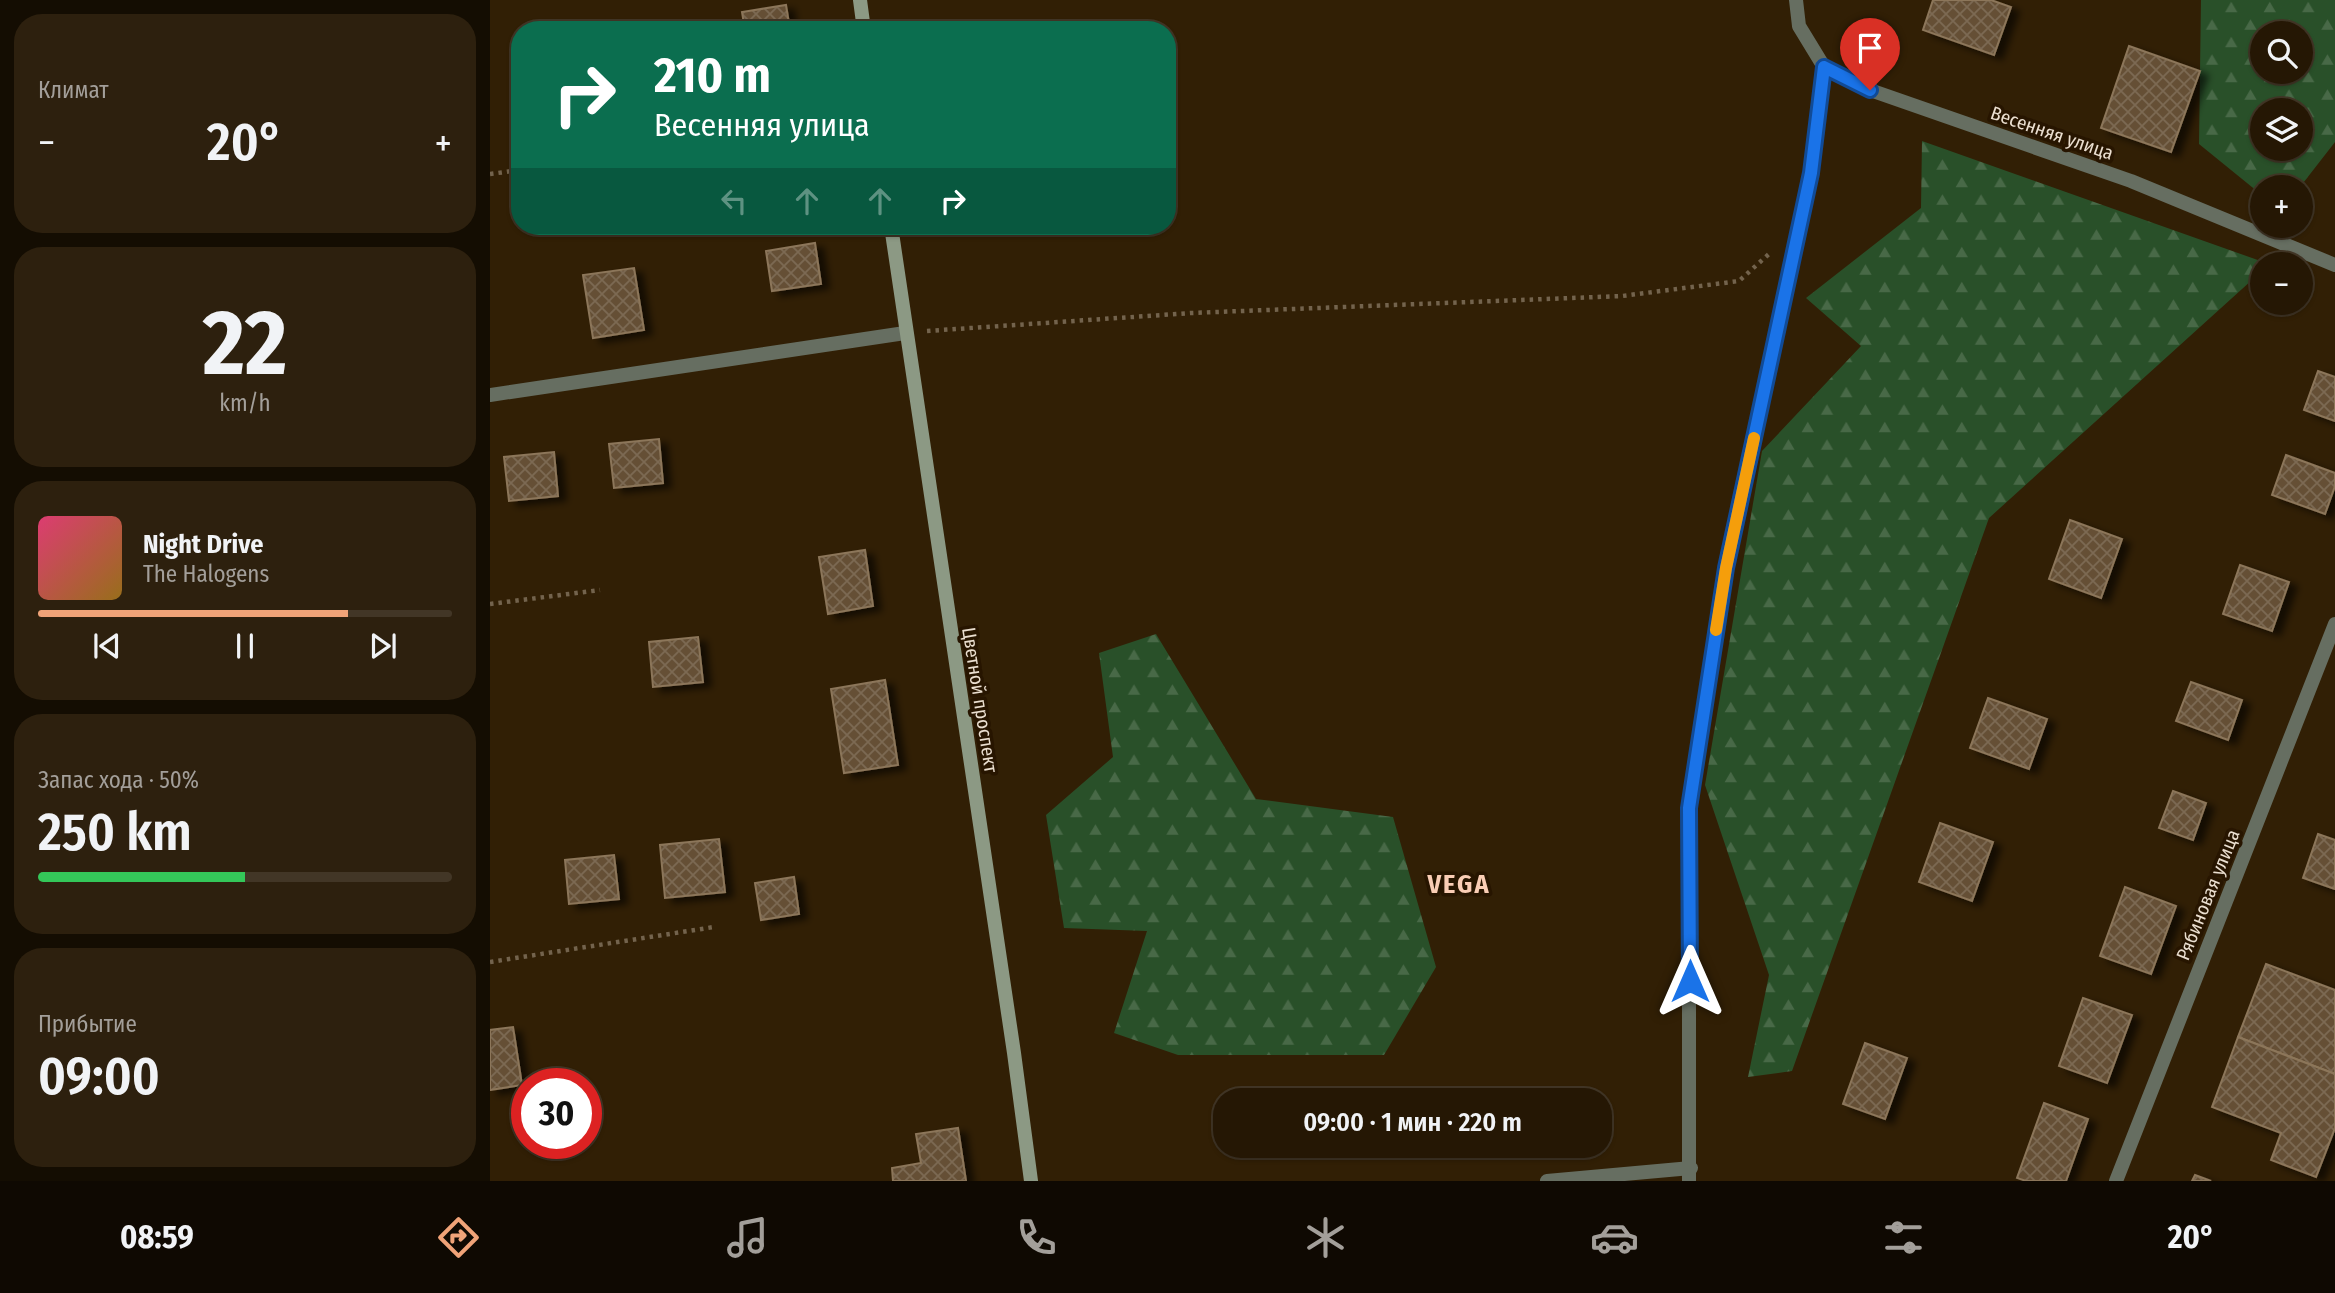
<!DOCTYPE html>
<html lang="ru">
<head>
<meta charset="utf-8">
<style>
	body { margin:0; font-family:"Fira Sans Condensed",sans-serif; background:#2d200e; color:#f1f3f6; height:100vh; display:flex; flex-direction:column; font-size:26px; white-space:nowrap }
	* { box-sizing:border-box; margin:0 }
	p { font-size:23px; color:#a39f9a }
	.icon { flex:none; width:38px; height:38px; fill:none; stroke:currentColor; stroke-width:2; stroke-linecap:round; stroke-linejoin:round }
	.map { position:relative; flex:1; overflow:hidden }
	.details { display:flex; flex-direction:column; gap:14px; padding:14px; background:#140d02; width:490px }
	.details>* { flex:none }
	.guide { position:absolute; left:21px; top:21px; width:665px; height:214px; border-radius:28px; box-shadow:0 2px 5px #0004,0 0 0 2px #423626; background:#0b6e4f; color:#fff; overflow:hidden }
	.buttons { position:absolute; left:1760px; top:21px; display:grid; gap:14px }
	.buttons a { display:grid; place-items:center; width:63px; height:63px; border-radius:50%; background:#251704; box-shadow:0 2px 5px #0004,0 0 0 2px #423626; font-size:35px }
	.speed { position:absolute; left:21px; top:1068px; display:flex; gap:14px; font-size:35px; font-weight:700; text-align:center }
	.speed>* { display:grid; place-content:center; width:91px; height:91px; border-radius:50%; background:#251704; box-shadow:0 2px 5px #0004,0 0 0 2px #423626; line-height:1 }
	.speed .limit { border:10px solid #d22; background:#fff; color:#111 }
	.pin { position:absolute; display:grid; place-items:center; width:60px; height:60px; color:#fff; margin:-72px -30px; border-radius:50% 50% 50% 0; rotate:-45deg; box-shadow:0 0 7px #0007 }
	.pin .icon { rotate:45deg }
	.me { position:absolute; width:77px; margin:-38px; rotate:0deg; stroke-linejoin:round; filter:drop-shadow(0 0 5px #0008) }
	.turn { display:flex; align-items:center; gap:24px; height:147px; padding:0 28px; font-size:32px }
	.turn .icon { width:91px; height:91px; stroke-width:2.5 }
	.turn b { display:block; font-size:49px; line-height:60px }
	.lanes { display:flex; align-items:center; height:66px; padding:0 28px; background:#0003; justify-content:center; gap:35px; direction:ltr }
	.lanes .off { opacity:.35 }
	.big { font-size:52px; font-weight:600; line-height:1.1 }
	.details .widget { flex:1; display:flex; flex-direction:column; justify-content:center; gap:10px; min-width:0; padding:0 24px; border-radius:28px; background:#2d200e }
	.details .dial { align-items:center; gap:0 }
	.dial b { font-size:91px; line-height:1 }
	.song { display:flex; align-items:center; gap:21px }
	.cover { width:84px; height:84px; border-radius:10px; background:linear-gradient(135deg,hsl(340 70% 55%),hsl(40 70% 35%)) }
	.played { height:7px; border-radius:4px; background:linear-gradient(90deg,#f0a378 75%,#423626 75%) }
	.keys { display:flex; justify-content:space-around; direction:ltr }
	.heat { display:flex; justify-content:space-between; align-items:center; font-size:38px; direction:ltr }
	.charge { height:10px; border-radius:5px; background:linear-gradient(90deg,#34c759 50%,#423626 0) }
	.trip { position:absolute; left:723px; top:1088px; width:399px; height:70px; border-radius:28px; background:#251704; box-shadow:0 2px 5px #0004,0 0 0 2px #423626; font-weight:600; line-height:70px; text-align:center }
	.tab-bar { display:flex; height:112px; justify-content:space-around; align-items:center; background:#0f0902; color:#a39f9a }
	.tab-bar .icon { width:49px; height:49px }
	.tab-bar .current { color:#f0a378 }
	.tab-bar b { font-size:32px; color:#f1f3f6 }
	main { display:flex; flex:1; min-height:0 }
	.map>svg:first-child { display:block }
</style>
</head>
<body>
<main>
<section class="details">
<div class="widget"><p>Климат</p>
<div class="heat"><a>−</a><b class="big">20°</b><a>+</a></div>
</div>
<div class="widget dial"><b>22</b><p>km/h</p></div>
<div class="widget">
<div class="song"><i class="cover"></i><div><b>Night Drive</b><p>The Halogens</p></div></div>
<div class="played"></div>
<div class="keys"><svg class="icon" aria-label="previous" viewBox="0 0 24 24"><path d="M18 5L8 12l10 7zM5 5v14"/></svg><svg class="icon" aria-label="pause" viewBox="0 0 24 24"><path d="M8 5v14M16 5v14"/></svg><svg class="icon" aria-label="next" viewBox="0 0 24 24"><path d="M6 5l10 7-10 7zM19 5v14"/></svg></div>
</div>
<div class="widget"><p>Запас хода · 50%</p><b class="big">250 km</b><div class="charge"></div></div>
<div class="widget"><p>Прибытие</p><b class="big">09:00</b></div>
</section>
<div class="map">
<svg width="1845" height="1181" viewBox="0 0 1845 1181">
	<defs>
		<pattern id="forest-firs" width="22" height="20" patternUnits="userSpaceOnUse" patternTransform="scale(1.75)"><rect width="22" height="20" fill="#295029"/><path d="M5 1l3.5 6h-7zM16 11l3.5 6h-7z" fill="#486947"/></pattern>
		<pattern id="building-cross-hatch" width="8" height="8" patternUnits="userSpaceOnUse" patternTransform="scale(1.75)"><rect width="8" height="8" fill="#655036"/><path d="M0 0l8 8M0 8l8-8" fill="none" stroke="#7b6952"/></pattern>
		<filter id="shadow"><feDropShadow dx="8" dy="4.5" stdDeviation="3.5" flood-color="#0009"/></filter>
	</defs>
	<rect width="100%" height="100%" fill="#311f05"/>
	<g fill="url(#forest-firs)" fill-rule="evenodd">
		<path d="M 1711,0 L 1845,0 L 1845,142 L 1810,187 L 1773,187 L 1773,196 L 1709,144 ZM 1773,33 L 1811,33 L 1811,72 L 1773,72 ZM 1773,110 L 1811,110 L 1811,149 L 1773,149 Z"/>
		<path d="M 1432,141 L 1779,264 L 1773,264 L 1773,270 L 1499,518 L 1302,1071 L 1258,1077 L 1279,975 L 1215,785 L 1272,451 L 1371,346 L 1316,298 L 1431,208 Z"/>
		<path d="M 666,634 L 766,799 L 903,817 L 946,967 L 894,1055 L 688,1055 L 624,1033 L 657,931 L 574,928 L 556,815 L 623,757 L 609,653 Z"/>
	</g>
	<g fill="url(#building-cross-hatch)" stroke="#8c765a" stroke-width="2" filter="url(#shadow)">
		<path d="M 1443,0 L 1501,0 L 1521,7 L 1504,55 L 1433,30 Z"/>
		<path d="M 296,5 L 300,30 L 255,30 L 252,12 Z"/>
		<path d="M 1639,46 L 1710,71 L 1681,152 L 1611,128 Z"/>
		<path d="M 325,243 L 331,284 L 282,291 L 276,251 Z"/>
		<path d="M 144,268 L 154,330 L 103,338 L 93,275 Z"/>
		<path d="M 1828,371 L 1845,377 L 1845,421 L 1814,410 Z"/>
		<path d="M 169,439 L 173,483 L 124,488 L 119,444 Z"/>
		<path d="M 64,452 L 68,496 L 19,501 L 14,457 Z"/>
		<path d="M 1796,455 L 1845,473 L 1845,486 L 1835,514 L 1782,495 Z"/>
		<path d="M 1580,520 L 1632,539 L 1611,598 L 1559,579 Z"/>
		<path d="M 375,550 L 383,606 L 338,614 L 329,557 Z"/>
		<path d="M 1750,565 L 1799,582 L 1782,631 L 1733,614 Z"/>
		<path d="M 208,637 L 213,682 L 163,687 L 159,642 Z"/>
		<path d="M 395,680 L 408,765 L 354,773 L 341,689 Z"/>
		<path d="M 1701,682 L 1752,700 L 1738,740 L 1686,721 Z"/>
		<path d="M 1498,698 L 1557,719 L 1539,769 L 1480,748 Z"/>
		<path d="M 1683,791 L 1716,803 L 1703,840 L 1669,828 Z"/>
		<path d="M 1450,823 L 1503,842 L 1482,901 L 1429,882 Z"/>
		<path d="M 1828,834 L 1845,840 L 1845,889 L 1813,878 Z"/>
		<path d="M 229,839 L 235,892 L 175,898 L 170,845 Z"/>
		<path d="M 124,855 L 129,899 L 79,904 L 75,860 Z"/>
		<path d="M 304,877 L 309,914 L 271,920 L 265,883 Z"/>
		<path d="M 1635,887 L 1686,906 L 1661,974 L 1610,956 Z"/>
		<path d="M 1776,964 L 1845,990 L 1845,1074 L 1748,1037 Z"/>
		<path d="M 1593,998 L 1642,1015 L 1617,1083 L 1569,1066 Z"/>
		<path d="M 23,1027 L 32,1085 L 0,1090 L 0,1030 Z"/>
		<path d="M 1748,1037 L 1845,1074 L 1845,1128 L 1826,1177 L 1781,1160 L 1791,1133 L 1722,1107 Z"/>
		<path d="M 1375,1043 L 1417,1058 L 1395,1119 L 1353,1104 Z"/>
		<path d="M 1554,1103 L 1598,1119 L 1576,1181 L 1536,1181 L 1527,1178 Z"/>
		<path d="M 468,1128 L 476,1181 L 403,1181 L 402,1168 L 431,1163 L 426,1134 Z"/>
		<path d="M 1705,1175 L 1721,1181 L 1702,1181 Z"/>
	</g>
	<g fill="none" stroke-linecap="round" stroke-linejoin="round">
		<g stroke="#73634d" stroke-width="4.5" stroke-dasharray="3.5 5" stroke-linecap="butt">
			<path d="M 0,174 L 30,170"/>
			<path d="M 437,331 L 701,313 L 1132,296 L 1249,281 L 1280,253"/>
			<path d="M 0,604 L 110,590"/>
			<path d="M 0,962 L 224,927"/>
		</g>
		<path stroke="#666e61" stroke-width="14" d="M 0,395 L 415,333"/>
		<g stroke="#666e61" stroke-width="14">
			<path d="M 1306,0 L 1309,26 L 1334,67 L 1380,90 L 1641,181 L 1845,265"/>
			<path d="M 1057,1181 L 1201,1168"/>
			<path d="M 1199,1181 L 1199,809 L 1236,568 L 1321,173 L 1334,67"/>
			<path d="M 1626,1181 L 1845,624"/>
		</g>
		<g stroke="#8c9984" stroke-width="14">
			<path d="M 370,0 L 374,30"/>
			<path d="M 401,226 L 524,1053 L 541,1181"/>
		</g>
	</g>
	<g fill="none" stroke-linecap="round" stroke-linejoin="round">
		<g stroke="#114b97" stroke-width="18">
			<path id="route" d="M 1200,981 L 1199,808 L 1236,568 L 1321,173 L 1334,67 L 1380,90"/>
		</g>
		<use href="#route" stroke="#1a73e8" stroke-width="12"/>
		<path stroke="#f59e0b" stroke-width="12" d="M 1226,630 L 1236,568 L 1264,438"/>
	</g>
	<g text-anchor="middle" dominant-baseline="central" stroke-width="7" stroke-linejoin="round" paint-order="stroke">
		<g font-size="19" fill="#ebdfd0" stroke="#271500">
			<text transform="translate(1562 133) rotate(19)">Весенняя улица</text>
			<text transform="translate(490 700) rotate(81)">Цветной проспект</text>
			<text transform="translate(1718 895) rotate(-68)">Рябиновая улица</text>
		</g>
		<g font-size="26" font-weight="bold" letter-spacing="2" fill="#facdb5" stroke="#271500">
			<text x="969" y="884">VEGA</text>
		</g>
	</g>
</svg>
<div class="buttons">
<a><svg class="icon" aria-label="search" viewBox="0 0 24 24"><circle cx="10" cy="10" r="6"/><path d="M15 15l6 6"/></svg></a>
<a><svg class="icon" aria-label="layers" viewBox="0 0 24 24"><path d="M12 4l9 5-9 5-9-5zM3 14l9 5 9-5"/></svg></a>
<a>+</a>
<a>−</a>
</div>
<div class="speed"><div class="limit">30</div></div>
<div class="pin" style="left:1380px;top:90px;background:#d93025"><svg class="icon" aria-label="arrive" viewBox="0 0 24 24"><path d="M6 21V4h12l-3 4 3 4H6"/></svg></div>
<svg class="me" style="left:1200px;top:981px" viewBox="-20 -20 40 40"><path d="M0-17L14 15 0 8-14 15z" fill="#1a73e8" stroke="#fff" stroke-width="4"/></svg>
<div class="trip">09:00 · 1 мин · 220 m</div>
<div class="guide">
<div class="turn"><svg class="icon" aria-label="right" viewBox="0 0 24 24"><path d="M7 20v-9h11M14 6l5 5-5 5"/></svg><div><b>210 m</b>Весенняя улица</div></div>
<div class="lanes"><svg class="icon off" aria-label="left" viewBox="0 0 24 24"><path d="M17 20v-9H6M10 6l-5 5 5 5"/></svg><svg class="icon off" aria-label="ahead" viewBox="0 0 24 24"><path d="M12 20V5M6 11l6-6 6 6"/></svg><svg class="icon off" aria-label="ahead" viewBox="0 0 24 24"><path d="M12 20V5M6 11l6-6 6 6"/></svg><svg class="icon" aria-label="right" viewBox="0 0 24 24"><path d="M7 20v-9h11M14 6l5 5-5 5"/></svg></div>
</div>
</div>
</main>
<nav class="tab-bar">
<b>08:59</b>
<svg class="icon current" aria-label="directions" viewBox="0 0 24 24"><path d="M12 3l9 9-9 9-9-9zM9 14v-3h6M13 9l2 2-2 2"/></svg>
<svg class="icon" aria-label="music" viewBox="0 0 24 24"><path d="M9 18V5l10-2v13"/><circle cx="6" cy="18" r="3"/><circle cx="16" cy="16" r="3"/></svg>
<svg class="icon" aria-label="phone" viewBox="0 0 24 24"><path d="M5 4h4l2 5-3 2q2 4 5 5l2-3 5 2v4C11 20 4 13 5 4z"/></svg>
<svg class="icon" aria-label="climate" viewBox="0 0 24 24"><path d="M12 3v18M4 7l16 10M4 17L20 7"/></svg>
<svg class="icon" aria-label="car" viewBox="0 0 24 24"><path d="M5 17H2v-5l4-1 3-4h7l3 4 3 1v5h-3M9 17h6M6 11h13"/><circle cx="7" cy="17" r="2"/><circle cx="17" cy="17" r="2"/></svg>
<svg class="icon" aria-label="filters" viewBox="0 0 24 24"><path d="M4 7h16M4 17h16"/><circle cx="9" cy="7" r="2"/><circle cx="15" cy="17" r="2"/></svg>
<b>20°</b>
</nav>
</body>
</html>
